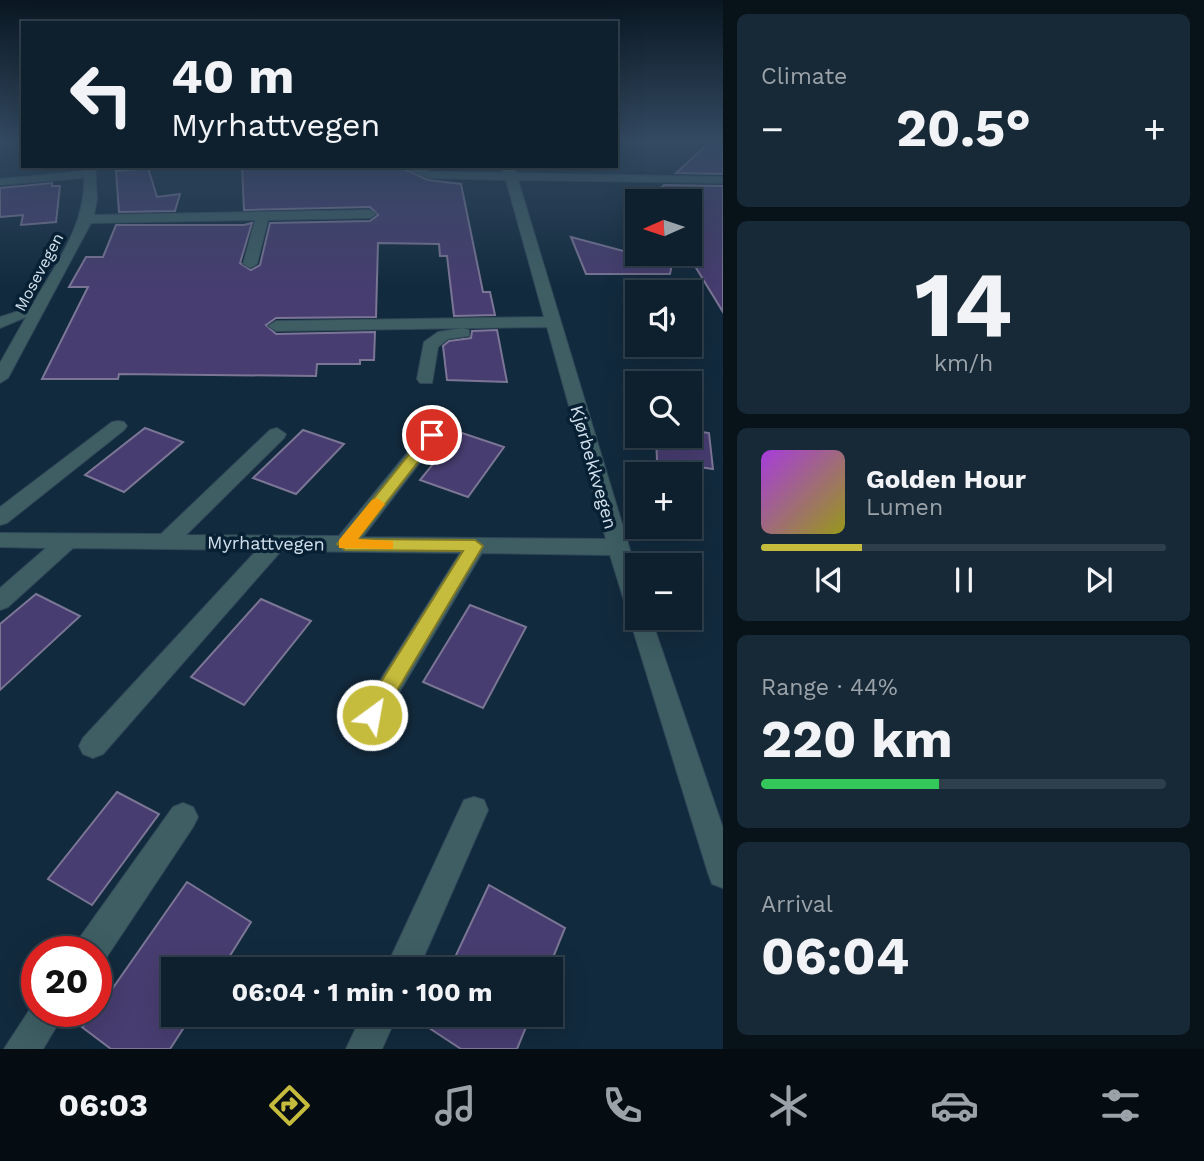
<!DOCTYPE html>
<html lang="en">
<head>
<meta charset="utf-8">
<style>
	body { margin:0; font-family:"Work Sans",sans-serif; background:#172836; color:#f1f3f6; height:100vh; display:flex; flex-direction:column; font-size:26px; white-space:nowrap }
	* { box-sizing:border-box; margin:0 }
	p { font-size:23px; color:#9ba3aa }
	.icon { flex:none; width:38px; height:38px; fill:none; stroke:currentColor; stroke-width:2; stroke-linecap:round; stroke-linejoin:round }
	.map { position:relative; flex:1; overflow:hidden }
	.sheet { display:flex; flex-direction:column; gap:14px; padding:14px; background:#081219; width:481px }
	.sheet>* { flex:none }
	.top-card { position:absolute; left:21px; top:21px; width:597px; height:147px; border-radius:0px; box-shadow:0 7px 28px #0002,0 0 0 2px #2e3e4a; background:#0e202e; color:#f1f3f6; overflow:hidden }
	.needle { width:46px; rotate:267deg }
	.controls { position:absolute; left:625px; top:189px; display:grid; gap:14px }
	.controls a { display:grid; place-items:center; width:77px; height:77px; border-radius:0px; background:#0e202e; box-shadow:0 7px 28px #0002,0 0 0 2px #2e3e4a; font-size:35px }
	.speed { position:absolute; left:21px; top:936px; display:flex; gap:14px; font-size:35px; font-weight:700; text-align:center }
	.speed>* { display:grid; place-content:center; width:91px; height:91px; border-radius:50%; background:#0e202e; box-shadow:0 7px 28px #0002,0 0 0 2px #2e3e4a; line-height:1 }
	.speed .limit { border:10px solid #d22; background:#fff; color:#111 }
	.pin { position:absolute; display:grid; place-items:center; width:60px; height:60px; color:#fff; margin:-30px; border:4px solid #fff; border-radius:50%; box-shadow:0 2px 7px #0007 }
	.me { position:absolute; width:77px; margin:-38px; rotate:32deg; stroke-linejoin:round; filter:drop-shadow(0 0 5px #0008) }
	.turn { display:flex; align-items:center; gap:24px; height:147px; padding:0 35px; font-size:32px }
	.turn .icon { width:91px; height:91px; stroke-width:2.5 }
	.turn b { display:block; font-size:49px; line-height:60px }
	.big { font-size:52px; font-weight:700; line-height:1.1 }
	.sheet .card { flex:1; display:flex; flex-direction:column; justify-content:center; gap:10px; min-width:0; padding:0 24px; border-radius:10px; background:#172836 }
	.sheet .dial { align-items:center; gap:0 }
	.dial b { font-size:91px; line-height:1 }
	.song { display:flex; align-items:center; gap:21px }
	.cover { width:84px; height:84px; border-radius:10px; background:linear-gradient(135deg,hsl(280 70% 55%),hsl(60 70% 35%)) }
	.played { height:7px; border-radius:4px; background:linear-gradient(90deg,#c5bc3d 25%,#2e3e4a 25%) }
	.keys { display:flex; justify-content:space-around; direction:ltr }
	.heat { display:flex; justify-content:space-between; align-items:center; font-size:38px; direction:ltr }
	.charge { height:10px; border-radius:5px; background:linear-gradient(90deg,#34c759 44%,#2e3e4a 0) }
	.trip { position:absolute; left:161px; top:957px; width:402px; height:70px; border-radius:0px; background:#0e202e; box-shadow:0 7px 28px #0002,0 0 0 2px #2e3e4a; font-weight:700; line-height:70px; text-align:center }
	.tab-bar { display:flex; height:112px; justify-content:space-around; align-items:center; background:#060d12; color:#9ba3aa }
	.tab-bar .icon { width:49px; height:49px }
	.tab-bar .current { color:#c5bc3d }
	.tab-bar b { font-size:32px; color:#f1f3f6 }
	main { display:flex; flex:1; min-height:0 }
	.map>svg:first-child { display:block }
</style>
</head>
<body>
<main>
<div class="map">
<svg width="723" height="1049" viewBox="0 0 723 1049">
	<rect width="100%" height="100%" fill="#122a3d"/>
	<g fill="#473d70" stroke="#7b7695" stroke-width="2">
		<path d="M 710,142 L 723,142 L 723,174 L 676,173 Z"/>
		<path d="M 242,166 L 399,166 L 428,180 L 461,184 L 483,292 L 490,292 L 495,315 L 454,316 L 447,256 L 440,256 L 439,244 L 378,243 L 376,317 L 276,318 L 266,325 L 276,334 L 375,332 L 374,360 L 360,360 L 360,364 L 317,364 L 316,376 L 119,374 L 118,379 L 42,379 L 88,287 L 69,287 L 86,257 L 103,257 L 116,225 L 244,225 L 252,223 L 240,263 L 251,270 L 260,265 L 270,223 L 370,221 L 378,215 L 370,207 L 244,210 Z"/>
		<path d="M 148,168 L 157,197 L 180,194 L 175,211 L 119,212 L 116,171 Z"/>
		<path d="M 52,183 L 52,186 L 60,186 L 56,222 L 21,225 L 23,215 L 0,217 L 0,188 Z"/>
		<path d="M 664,185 L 723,186 L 723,312 L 690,258 L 690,201 L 647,201 Z"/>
		<path d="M 571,237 L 672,264 L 670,274 L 586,274 Z"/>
		<path d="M 497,330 L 507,382 L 447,380 L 443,346 L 449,341 L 471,338 L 472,331 Z"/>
		<path d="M 145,428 L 183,442 L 124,492 L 85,475 Z"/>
		<path d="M 303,430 L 344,444 L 296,494 L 253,478 Z"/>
		<path d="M 690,430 L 709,433 L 713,469 L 657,461 L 656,436 L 690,436 Z"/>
		<path d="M 459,432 L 504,447 L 468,497 L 420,480 Z"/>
		<path d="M 36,594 L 80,616 L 0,690 L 0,624 Z"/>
		<path d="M 261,599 L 311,621 L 244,705 L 191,677 Z"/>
		<path d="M 470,605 L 526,627 L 483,708 L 423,682 Z"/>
		<path d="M 117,792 L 159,814 L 92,905 L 48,879 Z"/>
		<path d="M 187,882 L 251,922 L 221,970 L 173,970 L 173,1015 L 192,1015 L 170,1049 L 111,1049 L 82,1027 L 96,1012 Z"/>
		<path d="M 489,885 L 565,928 L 548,970 L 449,970 Z"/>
		<path d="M 427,1015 L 531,1015 L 517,1049 L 461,1049 L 423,1024 Z"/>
	</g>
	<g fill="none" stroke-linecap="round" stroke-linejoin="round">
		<g stroke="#314759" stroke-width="2">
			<g id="minor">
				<path d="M 83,166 L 95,166 L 97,199 L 94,215 L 370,210 L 376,214 L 370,218 L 268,220 L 257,264 L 250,268 L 243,264 L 255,220 L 91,223 L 8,378 L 0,383 L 0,363 L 26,317 L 0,328 L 0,317 L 31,307 C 54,266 86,226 84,178 L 0,185 L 0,179 L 84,171 Z"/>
				<path d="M 401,166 L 417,166 L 431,172 L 504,173 L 502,166 L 514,166 L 516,173 L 723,177 L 723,183 L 518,180 L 637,573 L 637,618 L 651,618 L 723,828 L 723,888 L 712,884 L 708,873 L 610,555 L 482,553 L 381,723 L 372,726 L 363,723 L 359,715 L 363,707 L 460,553 L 281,551 L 103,754 L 93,758 L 83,754 L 79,746 L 83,738 L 257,550 L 73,548 L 8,607 L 0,610 L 0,588 L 46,548 L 0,547 L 0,533 L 161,534 L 270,430 L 277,428 L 286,434 L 284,438 L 186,535 L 339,536 L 425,431 L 432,429 L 441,435 L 363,537 L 606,539 L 547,327 L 276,331 L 268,326 L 276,321 L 544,317 L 506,180 L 429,178 Z"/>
				<path d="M 463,328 L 469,330 L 469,336 L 448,339 L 438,347 L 432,383 L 420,383 L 417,379 L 424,342 L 438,332 Z"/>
				<path d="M 118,421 L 124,422 L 127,426 L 124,430 L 7,523 L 0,525 L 0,507 L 112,422 Z"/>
				<path d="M 474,797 L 484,800 L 488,810 L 418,970 L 385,970 L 464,800 Z"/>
				<path d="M 183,803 L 193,807 L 198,817 L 193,827 L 102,964 L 96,966 L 96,952 L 74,952 L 78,940 L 173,807 Z"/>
				<path d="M 36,1000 L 37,1012 L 65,1012 L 43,1049 L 4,1049 Z"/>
				<path d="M 362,1015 L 397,1015 L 382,1049 L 346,1049 Z"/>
			</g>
		</g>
		<use href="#minor" fill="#3e5e63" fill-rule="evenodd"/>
	</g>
	<linearGradient id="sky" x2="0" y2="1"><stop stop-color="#0a1722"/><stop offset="0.49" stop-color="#334a62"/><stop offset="1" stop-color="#334a62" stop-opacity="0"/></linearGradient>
	<rect width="723" height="288" fill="url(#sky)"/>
	<path fill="#c5bc3d" stroke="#807a28" stroke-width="2" d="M 432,431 L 439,435 L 358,539 L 475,540 L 483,546 L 379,721 L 372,723 L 364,721 L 362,715 L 364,709 L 463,551 L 345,550 L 337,544 L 427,432 Z"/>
	<path fill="#f59e0b" d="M 377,498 L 385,504 L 358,539 L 393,541 L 393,549 L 339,548 L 339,540 L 372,500 Z"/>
	<g text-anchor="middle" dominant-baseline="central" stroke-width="7" stroke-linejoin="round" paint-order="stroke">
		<g font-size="16" fill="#d2e1ed" stroke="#082033">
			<text transform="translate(39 272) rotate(-62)">Mosevegen</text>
		</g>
		<g font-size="18" fill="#d2e1ed" stroke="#082033">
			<text transform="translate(594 467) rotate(74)">Kjørbekkvegen</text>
			<text transform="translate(266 543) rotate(1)">Myrhattvegen</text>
		</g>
	</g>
</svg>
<div class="controls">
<a><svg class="needle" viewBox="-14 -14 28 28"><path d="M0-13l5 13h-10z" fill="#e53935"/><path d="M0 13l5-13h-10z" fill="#9ba3aa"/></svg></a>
<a><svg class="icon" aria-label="sound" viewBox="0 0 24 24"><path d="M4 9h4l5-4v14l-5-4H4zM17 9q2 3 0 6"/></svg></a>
<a><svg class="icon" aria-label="search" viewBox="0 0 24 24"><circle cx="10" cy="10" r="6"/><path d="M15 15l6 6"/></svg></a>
<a>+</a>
<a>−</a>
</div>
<div class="speed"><div class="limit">20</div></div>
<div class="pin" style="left:432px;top:435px;background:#d93025"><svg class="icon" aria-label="arrive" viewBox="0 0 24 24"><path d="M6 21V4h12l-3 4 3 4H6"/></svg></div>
<svg class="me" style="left:372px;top:715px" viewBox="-20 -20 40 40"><circle r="17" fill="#c5bc3d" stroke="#fff" stroke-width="3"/><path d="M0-11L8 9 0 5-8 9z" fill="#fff"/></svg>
<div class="trip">06:04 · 1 min · 100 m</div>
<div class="top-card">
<div class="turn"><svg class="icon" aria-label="left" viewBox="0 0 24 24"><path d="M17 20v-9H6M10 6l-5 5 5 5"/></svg><div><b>40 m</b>Myrhattvegen</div></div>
</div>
</div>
<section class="sheet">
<div class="card"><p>Climate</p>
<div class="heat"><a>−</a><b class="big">20.5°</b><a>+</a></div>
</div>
<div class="card dial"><b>14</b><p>km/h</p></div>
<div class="card">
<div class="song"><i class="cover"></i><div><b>Golden Hour</b><p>Lumen</p></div></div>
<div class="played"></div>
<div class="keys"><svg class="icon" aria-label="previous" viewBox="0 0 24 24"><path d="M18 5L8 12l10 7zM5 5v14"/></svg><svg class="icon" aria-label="pause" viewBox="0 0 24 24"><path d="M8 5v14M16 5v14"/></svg><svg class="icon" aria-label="next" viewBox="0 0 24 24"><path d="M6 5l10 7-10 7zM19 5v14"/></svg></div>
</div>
<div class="card"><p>Range · 44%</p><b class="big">220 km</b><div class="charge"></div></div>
<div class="card"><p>Arrival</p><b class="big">06:04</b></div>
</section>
</main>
<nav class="tab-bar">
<b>06:03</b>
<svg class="icon current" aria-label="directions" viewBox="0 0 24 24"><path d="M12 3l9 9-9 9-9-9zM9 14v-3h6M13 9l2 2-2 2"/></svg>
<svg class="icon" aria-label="music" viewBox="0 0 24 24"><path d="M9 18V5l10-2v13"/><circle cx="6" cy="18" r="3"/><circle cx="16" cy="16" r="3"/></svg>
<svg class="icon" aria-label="phone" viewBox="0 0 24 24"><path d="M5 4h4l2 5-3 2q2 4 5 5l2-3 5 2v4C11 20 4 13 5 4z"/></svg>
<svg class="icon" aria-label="climate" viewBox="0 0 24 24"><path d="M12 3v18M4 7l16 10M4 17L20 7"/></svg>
<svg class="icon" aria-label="car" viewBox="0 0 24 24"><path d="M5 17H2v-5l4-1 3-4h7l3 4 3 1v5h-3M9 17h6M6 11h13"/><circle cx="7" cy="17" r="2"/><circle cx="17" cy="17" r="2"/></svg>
<svg class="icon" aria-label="filters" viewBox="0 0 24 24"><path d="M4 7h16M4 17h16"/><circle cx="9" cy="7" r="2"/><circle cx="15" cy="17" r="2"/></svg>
</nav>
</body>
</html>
